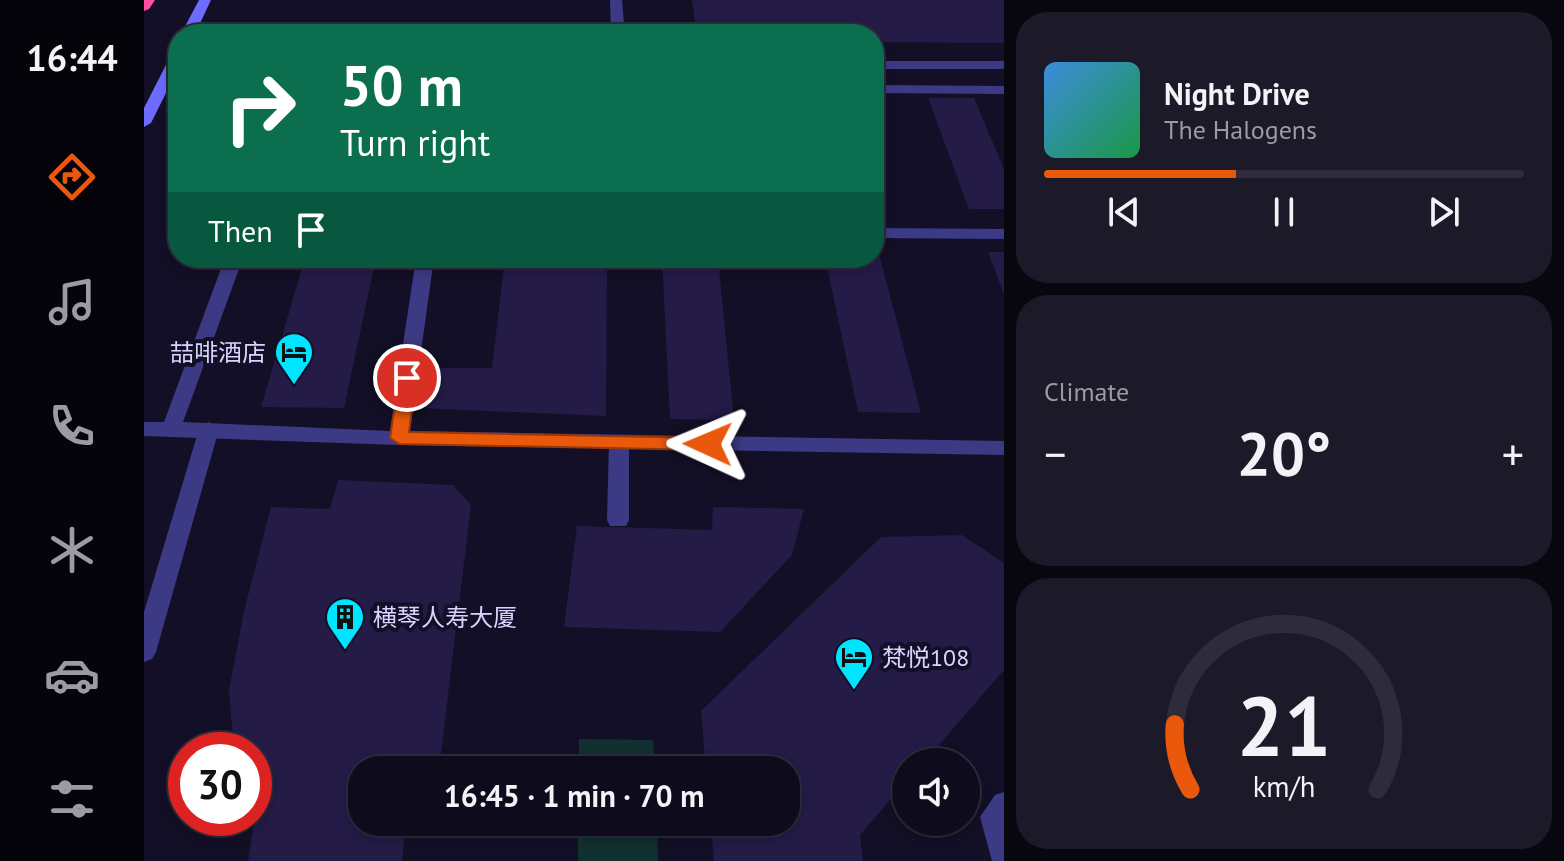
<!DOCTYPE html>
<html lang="en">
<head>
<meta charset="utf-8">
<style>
	body { margin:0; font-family:"PT Sans","Noto Sans SC",sans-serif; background:#1c1929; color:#f1f3f6; height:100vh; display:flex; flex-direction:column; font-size:30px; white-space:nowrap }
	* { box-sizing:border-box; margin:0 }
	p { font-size:26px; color:#9b9ba3 }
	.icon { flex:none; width:44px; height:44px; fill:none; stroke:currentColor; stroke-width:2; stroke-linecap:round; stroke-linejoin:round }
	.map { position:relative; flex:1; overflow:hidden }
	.sheet { display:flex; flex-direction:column; gap:12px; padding:12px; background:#08060f; width:560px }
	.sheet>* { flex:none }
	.banner { position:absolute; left:24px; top:24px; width:716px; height:244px; border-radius:32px; box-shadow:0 4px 12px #0003,0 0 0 2px #2e2b3b; background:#0b6e4f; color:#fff; overflow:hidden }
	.fabs { position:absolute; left:748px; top:748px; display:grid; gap:16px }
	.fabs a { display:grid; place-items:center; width:88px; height:88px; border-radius:50%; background:#0e0b1c; box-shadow:0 4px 12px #0003,0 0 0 2px #2e2b3b; font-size:40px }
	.speed { position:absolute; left:24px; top:732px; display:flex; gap:16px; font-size:40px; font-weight:700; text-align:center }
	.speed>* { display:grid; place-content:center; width:104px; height:104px; border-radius:50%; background:#0e0b1c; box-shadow:0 4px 12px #0003,0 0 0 2px #2e2b3b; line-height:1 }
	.speed .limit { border:12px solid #d22; background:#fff; color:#111 }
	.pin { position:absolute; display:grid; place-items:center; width:68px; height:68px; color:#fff; margin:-34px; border:4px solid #fff; border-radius:50%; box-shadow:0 2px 8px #0007 }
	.me { position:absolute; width:88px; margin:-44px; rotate:271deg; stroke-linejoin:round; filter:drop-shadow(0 0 6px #0008) }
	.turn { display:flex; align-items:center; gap:28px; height:168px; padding:0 40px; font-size:36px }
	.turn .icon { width:104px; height:104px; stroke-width:2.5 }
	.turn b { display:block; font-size:56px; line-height:68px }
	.then { display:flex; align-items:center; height:76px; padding:0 40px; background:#0003; gap:16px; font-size:30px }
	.big { font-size:60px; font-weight:700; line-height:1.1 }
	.sheet .card { flex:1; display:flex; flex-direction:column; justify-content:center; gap:12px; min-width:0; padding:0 28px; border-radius:32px; background:#1c1929 }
	.sheet .dial { align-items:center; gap:0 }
	.dial svg { height:208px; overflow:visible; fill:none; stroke:#2e2b3b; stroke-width:7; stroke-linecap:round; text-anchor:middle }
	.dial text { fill:#f1f3f6; stroke:none }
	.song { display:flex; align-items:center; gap:24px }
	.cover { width:96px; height:96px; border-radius:12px; background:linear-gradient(135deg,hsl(210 70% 55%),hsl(140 70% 35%)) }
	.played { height:8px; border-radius:4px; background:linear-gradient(90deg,#ea580c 40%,#2e2b3b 40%) }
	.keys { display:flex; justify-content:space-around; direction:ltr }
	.heat { display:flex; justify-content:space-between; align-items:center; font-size:44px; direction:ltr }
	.trip { position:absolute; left:204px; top:756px; width:452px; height:80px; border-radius:32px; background:#0e0b1c; box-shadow:0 4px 12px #0003,0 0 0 2px #2e2b3b; font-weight:700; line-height:80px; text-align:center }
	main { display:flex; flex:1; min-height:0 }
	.menu { display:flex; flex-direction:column; width:144px; justify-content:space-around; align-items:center; background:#06040b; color:#9b9ba3 }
	.menu .icon { width:56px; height:56px }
	.menu .selected { color:#ea580c }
	.menu b { font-size:36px; color:#f1f3f6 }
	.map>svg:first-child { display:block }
</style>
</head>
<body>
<main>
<nav class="menu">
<b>16:44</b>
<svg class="icon selected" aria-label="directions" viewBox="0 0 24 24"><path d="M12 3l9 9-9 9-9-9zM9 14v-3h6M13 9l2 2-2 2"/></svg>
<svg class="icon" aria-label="music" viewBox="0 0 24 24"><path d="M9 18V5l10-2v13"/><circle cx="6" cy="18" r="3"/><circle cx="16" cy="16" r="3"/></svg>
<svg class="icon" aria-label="phone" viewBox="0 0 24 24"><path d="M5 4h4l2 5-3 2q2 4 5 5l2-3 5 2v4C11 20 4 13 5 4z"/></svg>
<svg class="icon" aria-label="climate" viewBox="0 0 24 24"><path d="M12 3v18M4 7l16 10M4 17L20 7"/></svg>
<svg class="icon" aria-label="car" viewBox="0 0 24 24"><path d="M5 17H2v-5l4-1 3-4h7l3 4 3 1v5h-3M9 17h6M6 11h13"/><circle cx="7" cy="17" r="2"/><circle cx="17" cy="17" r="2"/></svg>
<svg class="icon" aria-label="filters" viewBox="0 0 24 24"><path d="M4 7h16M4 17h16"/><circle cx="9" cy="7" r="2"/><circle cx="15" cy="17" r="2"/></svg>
</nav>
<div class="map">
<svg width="860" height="861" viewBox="0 0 860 861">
	<rect width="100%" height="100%" fill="#130f26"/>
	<g fill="#12302f">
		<path d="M 435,739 L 509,740 L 511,770 L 435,770 Z"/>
		<path d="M 434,822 L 513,822 L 514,861 L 434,861 Z"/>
	</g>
	<g fill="#241b47">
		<path d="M 548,0 L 860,0 L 860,43 L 730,42 L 730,34 L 553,34 Z"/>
		<path d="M 784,98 L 830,98 L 860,169 L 860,209 L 825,209 Z"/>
		<path d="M 844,252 L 860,252 L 860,295 Z"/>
		<path d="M 730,254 L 735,254 L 777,413 L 714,412 L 681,258 L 730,258 Z"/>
		<path d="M 161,258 L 232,258 L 200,408 L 117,407 Z"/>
		<path d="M 361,258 L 463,258 L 462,416 L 274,408 L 278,368 L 348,368 Z"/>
		<path d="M 518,258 L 574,259 L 590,420 L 526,419 Z"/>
		<path d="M 194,480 L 309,485 L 327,505 L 295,770 L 218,770 L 218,822 L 262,822 L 258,861 L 104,861 L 115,788 L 110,788 L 110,750 L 90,750 L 85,690 L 100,611 L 127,507 L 186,509 Z"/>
		<path d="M 569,507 L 660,509 L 648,555 L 576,632 L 420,627 L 433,526 L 568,530 Z"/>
		<path d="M 818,535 L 860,563 L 860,670 L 780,762 L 762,762 L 762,782 L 716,835 L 719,861 L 570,861 L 567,822 L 642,822 L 642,770 L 562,770 L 557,711 L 737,537 Z"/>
	</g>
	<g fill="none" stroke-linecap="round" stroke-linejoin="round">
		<g fill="#3d3a85" fill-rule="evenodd">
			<path d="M 466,0 L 478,0 L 481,34 L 467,34 Z"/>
			<rect x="730" y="61" width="130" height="8"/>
			<path d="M 65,422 L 75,429 L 12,652 L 8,659 L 0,662 L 0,612 L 55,429 Z"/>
			<path d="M 475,436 L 482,438 L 485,443 L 485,520 L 482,526 L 466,526 L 463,520 L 465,443 L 468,438 Z"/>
			<path d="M 860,792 L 860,861 L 848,861 L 836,817 L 851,795 Z"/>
		</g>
		<g fill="#3d3a85" fill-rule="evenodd">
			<path d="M 34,82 L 34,90 L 18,90 L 11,86 L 18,82 Z"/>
			<path d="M 730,85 L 860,86 L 860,94 L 730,93 Z"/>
			<path d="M 730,228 L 860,229 L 860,239 L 730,238 Z"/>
			<path d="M 81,258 L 99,258 L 39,422 L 246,431 L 272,258 L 290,258 L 266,431 L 860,441 L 860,455 L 255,445 L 0,436 L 0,422 L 20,422 Z"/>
		</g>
		<g fill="#6f6bff" fill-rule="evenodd">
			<path d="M 55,0 L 67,0 L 51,34 L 37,34 Z"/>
			<path d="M 34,51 L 34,69 L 7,123 L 0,127 L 0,108 L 27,55 Z"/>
		</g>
		<path fill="#ff4fa3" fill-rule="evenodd" d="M 0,0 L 11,0 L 5,9 L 0,11 Z"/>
	</g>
	<path fill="#ea580c" stroke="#983908" stroke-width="2" d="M 263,372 L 272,378 L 265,432 L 564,438 L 573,444 L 564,450 L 255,444 L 246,438 L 255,378 Z"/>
	<defs>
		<g id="hotel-pin" transform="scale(2)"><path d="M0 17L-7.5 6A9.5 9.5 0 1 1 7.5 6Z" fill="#00e5ff" stroke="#130f26"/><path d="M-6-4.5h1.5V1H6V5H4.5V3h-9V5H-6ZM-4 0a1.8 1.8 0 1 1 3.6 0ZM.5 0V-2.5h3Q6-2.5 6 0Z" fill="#111"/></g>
		<g id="building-pin" transform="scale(2)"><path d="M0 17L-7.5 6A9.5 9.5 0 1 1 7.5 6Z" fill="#00e5ff" stroke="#130f26"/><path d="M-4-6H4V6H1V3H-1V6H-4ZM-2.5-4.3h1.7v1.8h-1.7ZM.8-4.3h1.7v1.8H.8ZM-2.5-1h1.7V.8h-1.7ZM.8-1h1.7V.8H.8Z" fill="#111"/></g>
	</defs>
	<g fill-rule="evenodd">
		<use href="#hotel-pin" x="150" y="352"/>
		<use href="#building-pin" x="201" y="617"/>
		<use href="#hotel-pin" x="710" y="657"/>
	</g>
	<g text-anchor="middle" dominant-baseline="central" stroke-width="8" stroke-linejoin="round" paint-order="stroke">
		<g font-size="24" fill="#d9d4ff" stroke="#130f26" text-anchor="start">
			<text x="122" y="352" text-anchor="end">喆啡酒店</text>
			<text x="229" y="617">横琴人寿大厦</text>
			<text x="738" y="657">梵悦108</text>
		</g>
	</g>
</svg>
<div class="fabs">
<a><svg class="icon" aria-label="sound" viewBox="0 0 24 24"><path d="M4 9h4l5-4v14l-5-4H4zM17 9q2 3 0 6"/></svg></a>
</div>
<div class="speed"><div class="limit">30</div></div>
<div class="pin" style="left:263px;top:378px;background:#d93025"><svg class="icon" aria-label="arrive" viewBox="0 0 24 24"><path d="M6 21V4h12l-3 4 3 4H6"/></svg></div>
<svg class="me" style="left:564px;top:444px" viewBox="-20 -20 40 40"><path d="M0-17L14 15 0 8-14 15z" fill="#ea580c" stroke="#fff" stroke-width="4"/></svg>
<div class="trip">16:45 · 1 min · 70 m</div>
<div class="banner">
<div class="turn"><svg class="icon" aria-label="right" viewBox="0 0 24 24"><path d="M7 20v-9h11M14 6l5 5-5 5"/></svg><div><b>50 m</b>Turn right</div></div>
<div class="then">Then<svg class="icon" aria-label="arrive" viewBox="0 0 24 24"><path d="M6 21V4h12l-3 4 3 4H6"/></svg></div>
</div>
</div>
<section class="sheet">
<div class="card">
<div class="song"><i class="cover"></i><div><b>Night Drive</b><p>The Halogens</p></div></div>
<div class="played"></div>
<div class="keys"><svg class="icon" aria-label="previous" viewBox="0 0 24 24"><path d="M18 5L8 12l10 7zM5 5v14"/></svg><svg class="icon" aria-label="pause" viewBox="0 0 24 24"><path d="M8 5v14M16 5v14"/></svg><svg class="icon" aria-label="next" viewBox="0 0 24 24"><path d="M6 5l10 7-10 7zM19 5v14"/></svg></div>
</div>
<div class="card"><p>Climate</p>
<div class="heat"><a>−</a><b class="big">20°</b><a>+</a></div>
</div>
<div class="card dial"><svg viewBox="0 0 100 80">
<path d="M14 69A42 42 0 1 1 86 69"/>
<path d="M14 69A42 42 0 0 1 8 44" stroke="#ea580c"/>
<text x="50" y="56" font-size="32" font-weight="700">21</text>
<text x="50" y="72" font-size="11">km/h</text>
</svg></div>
</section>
</main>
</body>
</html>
